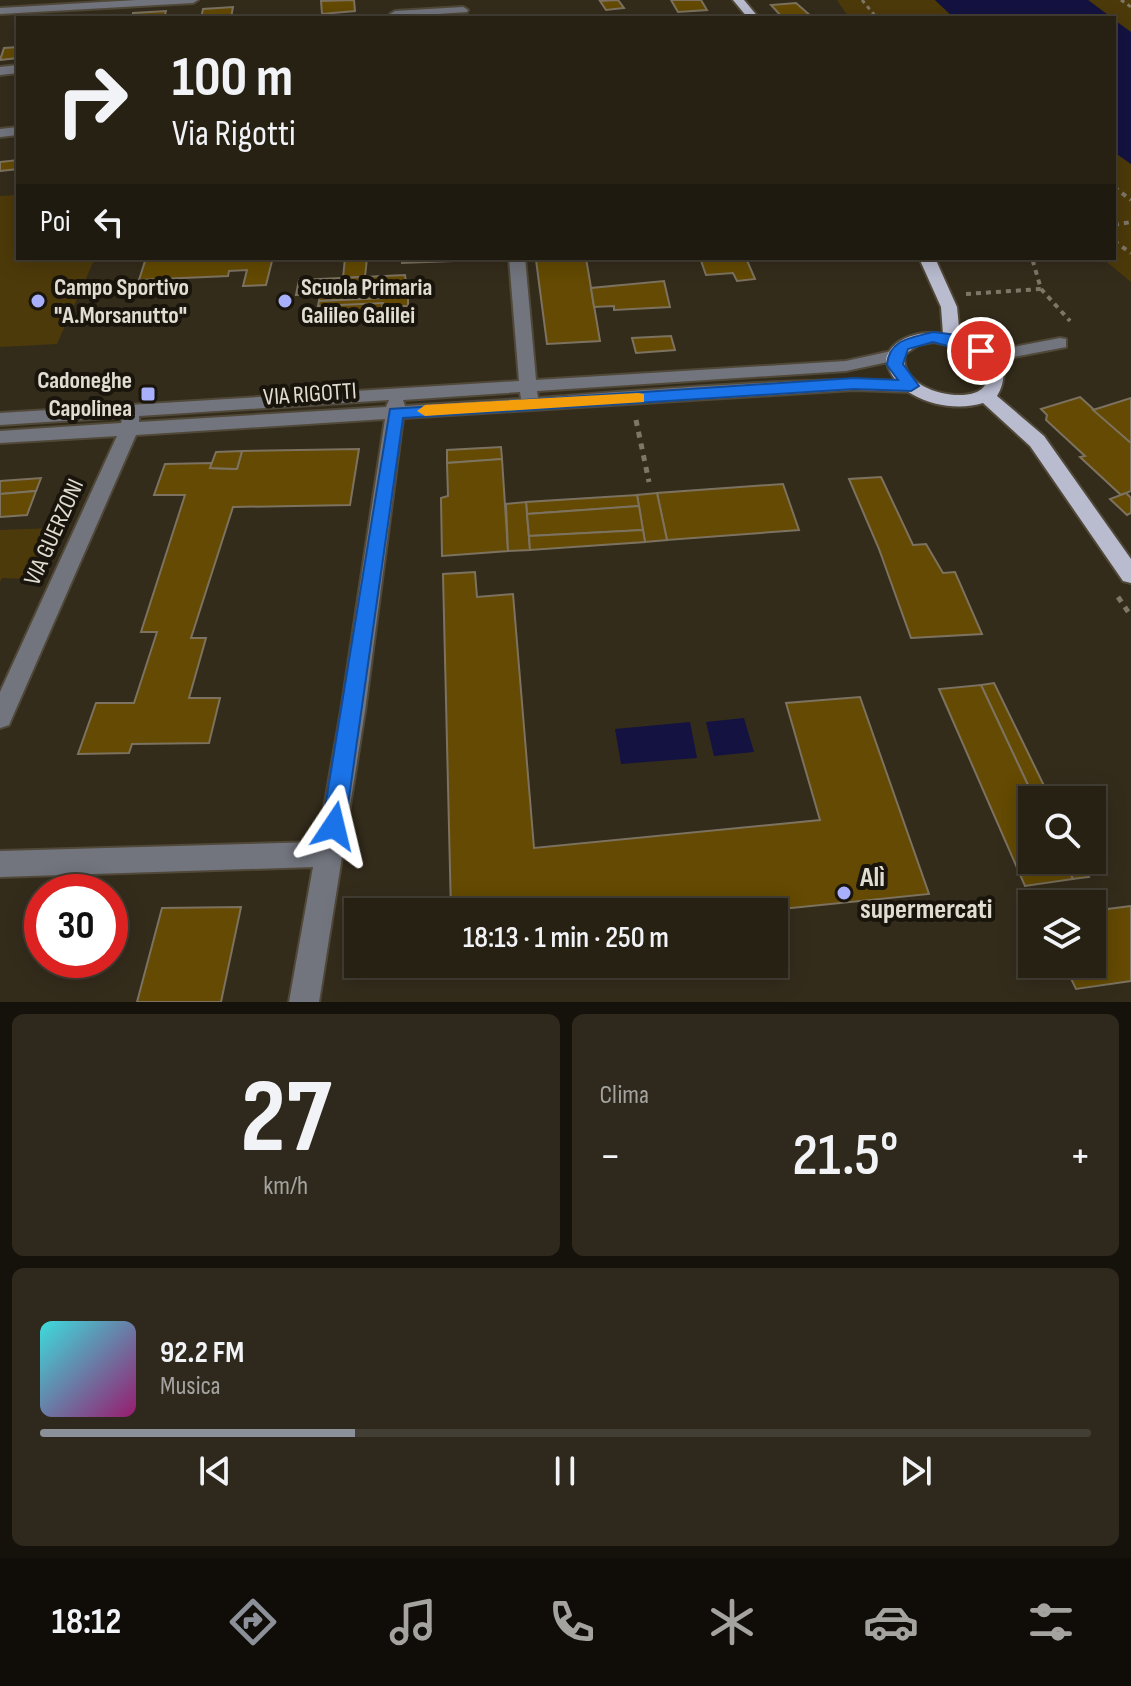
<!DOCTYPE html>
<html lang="it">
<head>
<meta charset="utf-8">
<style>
	body { margin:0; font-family:"Sofia Sans Condensed",sans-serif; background:#2f291d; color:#f1f3f6; height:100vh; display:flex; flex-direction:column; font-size:30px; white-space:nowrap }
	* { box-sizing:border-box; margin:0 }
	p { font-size:26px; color:#a4a3a0 }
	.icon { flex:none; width:44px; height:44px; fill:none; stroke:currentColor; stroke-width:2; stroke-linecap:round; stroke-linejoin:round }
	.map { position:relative; height:1002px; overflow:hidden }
	.details { display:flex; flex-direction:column; gap:12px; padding:12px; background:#15120b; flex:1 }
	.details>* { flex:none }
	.banner { position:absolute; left:16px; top:16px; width:1100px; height:244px; border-radius:0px; box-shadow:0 4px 20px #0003,0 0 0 2px #433e34; background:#272114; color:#f1f3f6; overflow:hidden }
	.fabs { position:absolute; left:1018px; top:786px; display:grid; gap:16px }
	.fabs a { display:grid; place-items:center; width:88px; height:88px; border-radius:0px; background:#272114; box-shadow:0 4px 20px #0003,0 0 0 2px #433e34; font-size:40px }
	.speed { position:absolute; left:24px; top:874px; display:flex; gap:16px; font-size:40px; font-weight:700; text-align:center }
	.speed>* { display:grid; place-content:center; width:104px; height:104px; border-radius:50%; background:#272114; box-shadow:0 4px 20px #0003,0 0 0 2px #433e34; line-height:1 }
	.speed .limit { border:12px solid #d22; background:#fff; color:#111 }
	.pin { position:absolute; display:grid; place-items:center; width:68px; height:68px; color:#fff; margin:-34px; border:4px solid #fff; border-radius:50%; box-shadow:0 2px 8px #0007 }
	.me { position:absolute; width:88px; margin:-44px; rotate:10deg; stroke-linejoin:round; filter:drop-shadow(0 0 6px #0008) }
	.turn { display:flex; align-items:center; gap:28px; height:168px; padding:0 24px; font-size:36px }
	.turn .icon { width:104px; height:104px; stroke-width:2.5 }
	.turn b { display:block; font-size:56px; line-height:68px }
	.then { display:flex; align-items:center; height:76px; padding:0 24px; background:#0003; gap:16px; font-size:30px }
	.big { font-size:60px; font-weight:600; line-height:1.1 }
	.details .card { flex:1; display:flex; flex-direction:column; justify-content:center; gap:12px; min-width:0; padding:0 28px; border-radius:12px; background:#2f291d }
	.details .dial { align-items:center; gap:0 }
	.dial b { font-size:104px; line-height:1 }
	.song { display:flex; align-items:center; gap:24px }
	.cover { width:96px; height:96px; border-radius:12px; background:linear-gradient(135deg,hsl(180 70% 55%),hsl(320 70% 35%)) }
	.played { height:8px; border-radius:4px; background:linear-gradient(90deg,#8c9099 30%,#433e34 30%) }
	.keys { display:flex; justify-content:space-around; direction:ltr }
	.heat { display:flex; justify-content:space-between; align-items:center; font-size:44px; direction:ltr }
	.details .tiles { flex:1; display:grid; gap:12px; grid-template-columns:1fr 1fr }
	.card:last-child { grid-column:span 2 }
	.trip { position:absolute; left:344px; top:898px; width:444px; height:80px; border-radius:0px; background:#272114; box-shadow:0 4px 20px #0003,0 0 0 2px #433e34; font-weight:600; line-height:80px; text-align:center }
	.tab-bar { display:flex; height:128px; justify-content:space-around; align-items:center; background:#100d08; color:#a4a3a0 }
	.tab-bar .icon { width:56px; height:56px }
	.tab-bar .on { color:#8c9099 }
	.tab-bar b { font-size:36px; color:#f1f3f6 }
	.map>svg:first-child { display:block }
</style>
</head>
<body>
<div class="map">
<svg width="1131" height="1002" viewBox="0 0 1131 1002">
	<rect width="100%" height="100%" fill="#342c1b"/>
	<g fill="#4d3a0a">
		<path d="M 837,0 L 935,0 L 954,18 L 849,18 Z"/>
		<path d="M 1088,0 L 1131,0 L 1131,32 Z"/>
		<path d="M 1114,152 L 1131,164 L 1131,282 L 1102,258 L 1114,258 Z"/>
		<path d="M 18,195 L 18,258 L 95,258 L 57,344 L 0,347 L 0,196 Z"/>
		<path d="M 54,528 L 28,579 L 2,578 L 0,582 L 0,530 Z"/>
	</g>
	<g fill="#141241">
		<path d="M 935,0 L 1088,0 L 1112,18 L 954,18 Z"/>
		<path d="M 1114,20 L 1131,32 L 1131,164 L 1114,152 Z"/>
		<path d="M 744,718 L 754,752 L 714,756 L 706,722 Z"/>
		<path d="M 690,722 L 697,758 L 621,764 L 615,729 Z"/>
	</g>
	<g fill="#644a02" stroke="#7c725f" stroke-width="2">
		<path d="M 354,0 L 355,11 L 322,14 L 321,1 Z"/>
		<path d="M 618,0 L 624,8 L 606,10 L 600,1 Z"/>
		<path d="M 671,0 L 701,0 L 707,10 L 678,12 Z"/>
		<path d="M 796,3 L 812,17 L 782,17 L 771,5 Z"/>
		<path d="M 233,7 L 231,18 L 201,18 L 203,9 Z"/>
		<path d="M 166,11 L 164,18 L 132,18 L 133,13 Z"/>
		<path d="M 18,47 L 18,58 L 0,60 L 4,48 Z"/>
		<path d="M 18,160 L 18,169 L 0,171 L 0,162 Z"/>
		<path d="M 146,258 L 343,258 L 272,261 L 266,285 L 243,286 L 247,270 L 229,271 L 228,276 L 139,280 Z"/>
		<path d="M 345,258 L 367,258 L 365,277 L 343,278 Z"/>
		<path d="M 402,258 L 453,258 L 453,261 L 402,263 Z"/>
		<path d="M 544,258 L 586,258 L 600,341 L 547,344 L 536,260 Z"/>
		<path d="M 700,258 L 746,258 L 755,279 L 737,281 L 733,273 L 706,275 Z"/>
		<path d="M 405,275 L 408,297 L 319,301 L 320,294 L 296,295 L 299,280 Z"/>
		<path d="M 664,281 L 670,307 L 614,310 L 614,306 L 594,307 L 591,288 Z"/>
		<path d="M 408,297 L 408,306 L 318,306 L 319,301 Z"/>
		<path d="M 383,303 L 382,307 L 408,306 L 407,315 L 317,315 L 318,306 Z"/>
		<path d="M 671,336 L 675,350 L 636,353 L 632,338 Z"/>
		<path d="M 1080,397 L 1131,443 L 1131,491 L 1121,495 L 1080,457 L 1085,456 L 1046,420 L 1047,415 L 1041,409 Z"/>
		<path d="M 1131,398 L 1131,443 L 1093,410 Z"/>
		<path d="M 501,447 L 502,459 L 447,463 L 447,450 Z"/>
		<path d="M 359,449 L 350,505 L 233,507 L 191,638 L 206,638 L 189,698 L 220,698 L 209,743 L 132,744 L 129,753 L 78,754 L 96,703 L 134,703 L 157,632 L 141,632 L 185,495 L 154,495 L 165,464 L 212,463 L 210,468 L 237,469 L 242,451 Z"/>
		<path d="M 242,451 L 237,469 L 210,468 L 216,452 Z"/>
		<path d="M 502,459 L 508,551 L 442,556 L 441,498 L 448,496 L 447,463 Z"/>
		<path d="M 881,477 L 913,545 L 926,544 L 943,573 L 955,572 L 982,634 L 911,638 L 879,549 L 849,479 Z"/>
		<path d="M 41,478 L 36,491 L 0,494 L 0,481 Z"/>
		<path d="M 783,484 L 799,530 L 667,540 L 657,493 Z"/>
		<path d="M 36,491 L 27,515 L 0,517 L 0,494 Z"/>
		<path d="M 657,493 L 667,540 L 645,542 L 637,495 Z"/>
		<path d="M 1126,493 L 1131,498 L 1131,513 L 1127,515 L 1110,499 Z"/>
		<path d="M 637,495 L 639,506 L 527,514 L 526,502 Z"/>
		<path d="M 526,502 L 530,550 L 508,551 L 506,504 Z"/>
		<path d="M 639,506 L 643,530 L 529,536 L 527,514 Z"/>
		<path d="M 643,530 L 645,542 L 530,550 L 529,536 Z"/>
		<path d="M 475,572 L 477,597 L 513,594 L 534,848 L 820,820 L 786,703 L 860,697 L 929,894 L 753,912 L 451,912 L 443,574 Z"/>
		<path d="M 994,683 L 1051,800 L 1035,800 L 981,685 Z"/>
		<path d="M 981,685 L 1035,800 L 1032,800 L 1032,860 L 1064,860 L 1073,879 L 1025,886 L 939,689 Z"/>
		<path d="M 1064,860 L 1080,860 L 1089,877 L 1073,879 Z"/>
		<path d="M 1131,906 L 1131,981 L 1076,989 L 1064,964 L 1092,964 L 1092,911 Z"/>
		<path d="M 241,907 L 221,1002 L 137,1002 L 162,908 Z"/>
	</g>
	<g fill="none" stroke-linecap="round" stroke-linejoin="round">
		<g stroke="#504838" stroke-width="4">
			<g id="minor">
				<path d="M 137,0 L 198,0 L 193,3 L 0,14 L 0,8 Z"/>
				<path d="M 463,7 L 468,10 L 467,12 L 395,17 L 390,14 L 395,11 Z"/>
				<path d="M 18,65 L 18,73 L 0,75 L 0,67 Z"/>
				<path d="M 18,127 L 18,135 L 0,137 L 0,129 Z"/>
				<path d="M 509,258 L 525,258 L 536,380 L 846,361 L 896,350 L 905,355 L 902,359 L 846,371 L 537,391 L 538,398 C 584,395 904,368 920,386 L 911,392 L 854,390 L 403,418 L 365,711 L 319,1002 L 289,1002 L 313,867 L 0,877 L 0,851 L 318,842 L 341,711 L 385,419 L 136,435 L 12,718 L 9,725 L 0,728 L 0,692 L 117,436 L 0,443 L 0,431 L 121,423 L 123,417 L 0,425 L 0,413 L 519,381 ZM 520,392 L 521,399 L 405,406 L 403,400 ZM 389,400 L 386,407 L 139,422 L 139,416 Z"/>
				<path d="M 1060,338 L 1066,339 L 1066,347 L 988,362 L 979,357 L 988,352 Z"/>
			</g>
		</g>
		<g stroke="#504838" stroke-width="4">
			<g id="major">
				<path d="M 733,0 L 744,0 L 759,18 L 748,18 Z"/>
				<path d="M 919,258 L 935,258 L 957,307 L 960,337 C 990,344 1016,364 997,396 L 1044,436 L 1131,559 L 1131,583 L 1123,581 L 1030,446 L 983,403 C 949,414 893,399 886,359 C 892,337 922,330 943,334 L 941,307 ZM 933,342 C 952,346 985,351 987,375 C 988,384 983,390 974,393 C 951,401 898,386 905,354 L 918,345 Z"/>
			</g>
		</g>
		<g stroke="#7e7768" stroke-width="3" stroke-dasharray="4 4" stroke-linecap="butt">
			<path d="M 862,0 L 877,18"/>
			<path d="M 1121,0 L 1131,7"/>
		</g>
		<g stroke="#7e7768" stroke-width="4" stroke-dasharray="5 5" stroke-linecap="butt">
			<path d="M 1114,187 L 1131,200"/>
			<path d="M 1114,225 L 1131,222"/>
			<path d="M 1114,241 L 1131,253"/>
			<path d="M 1041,289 L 1070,321"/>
			<path d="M 966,294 L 1041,289 L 1032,258"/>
		</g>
		<g stroke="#7e7768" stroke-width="5" stroke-dasharray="6 6" stroke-linecap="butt">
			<path d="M 636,420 L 649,482"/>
			<path d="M 1118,597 L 1131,616"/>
		</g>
		<use href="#minor" fill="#73757e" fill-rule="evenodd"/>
		<use href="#major" fill="#b9bccf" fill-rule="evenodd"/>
	</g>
	<path fill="#1a73e8" stroke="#114b97" stroke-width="2" d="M 933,332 L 957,335 L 989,351 L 981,355 L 933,342 L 908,349 L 903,364 L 919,386 L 911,391 L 854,389 L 403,418 L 345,826 L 342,833 L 334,837 L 325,833 L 322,826 L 390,409 L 854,378 L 898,380 L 887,365 C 889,339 911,338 933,332 Z"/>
	<path fill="#f59e0b" d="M 638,393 L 644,394 L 644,402 L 425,416 L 417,411 L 425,405 Z"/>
	<g fill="#a8b0fc" stroke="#19150d" stroke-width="3">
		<circle cx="38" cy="301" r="8"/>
		<circle cx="285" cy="301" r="8"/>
		<rect x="140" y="386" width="16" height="16" rx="4"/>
		<circle cx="844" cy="893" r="8"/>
	</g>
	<g text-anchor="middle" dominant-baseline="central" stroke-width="8" stroke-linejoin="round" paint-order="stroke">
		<g font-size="24" font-weight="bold" fill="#e2ddd2" stroke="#19150d" text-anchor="start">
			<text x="54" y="287">Campo Sportivo<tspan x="54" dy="28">"A.Morsanutto"</tspan></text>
			<text x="301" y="287">Scuola Primaria<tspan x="301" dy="28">Galileo Galilei</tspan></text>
			<text x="132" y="380" text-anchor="end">Cadoneghe<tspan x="132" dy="28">Capolinea</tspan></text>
		</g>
		<g font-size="24" fill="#e2ddd2" stroke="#19150d">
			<text transform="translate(310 394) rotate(-4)">VIA RIGOTTI</text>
			<text transform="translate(54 532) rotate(-66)">VIA GUERZONI</text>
		</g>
		<g font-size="28" font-weight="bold" fill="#e2ddd2" stroke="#19150d" text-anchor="start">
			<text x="860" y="877">Alì<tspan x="860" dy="32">supermercati</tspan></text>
		</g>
	</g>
</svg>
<div class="fabs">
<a><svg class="icon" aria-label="search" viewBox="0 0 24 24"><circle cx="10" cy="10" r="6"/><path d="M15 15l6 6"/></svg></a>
<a><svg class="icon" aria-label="layers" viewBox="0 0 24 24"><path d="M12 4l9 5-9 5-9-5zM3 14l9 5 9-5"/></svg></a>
</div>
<div class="speed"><div class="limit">30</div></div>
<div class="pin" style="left:981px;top:351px;background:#d93025"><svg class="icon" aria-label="arrive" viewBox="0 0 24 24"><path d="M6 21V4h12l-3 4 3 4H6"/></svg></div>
<svg class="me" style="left:334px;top:826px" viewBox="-20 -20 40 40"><path d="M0-17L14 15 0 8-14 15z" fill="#1a73e8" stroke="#fff" stroke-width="4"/></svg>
<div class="trip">18:13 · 1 min · 250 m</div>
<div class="banner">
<div class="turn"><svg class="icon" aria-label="right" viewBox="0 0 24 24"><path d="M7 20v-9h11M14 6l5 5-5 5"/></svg><div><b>100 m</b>Via Rigotti</div></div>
<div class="then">Poi<svg class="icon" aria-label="left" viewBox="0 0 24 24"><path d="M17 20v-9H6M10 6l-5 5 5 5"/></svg></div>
</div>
</div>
<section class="details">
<div class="tiles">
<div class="card dial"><b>27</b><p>km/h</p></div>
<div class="card"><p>Clima</p>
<div class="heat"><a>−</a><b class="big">21.5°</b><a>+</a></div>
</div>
<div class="card">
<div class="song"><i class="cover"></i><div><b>92.2 FM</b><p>Musica</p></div></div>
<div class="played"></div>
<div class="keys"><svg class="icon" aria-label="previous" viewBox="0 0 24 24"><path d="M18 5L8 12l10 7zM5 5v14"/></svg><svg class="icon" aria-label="pause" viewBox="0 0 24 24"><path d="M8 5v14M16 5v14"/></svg><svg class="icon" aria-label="next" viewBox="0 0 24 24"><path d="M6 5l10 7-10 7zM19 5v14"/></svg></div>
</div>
</div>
</section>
<nav class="tab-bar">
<b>18:12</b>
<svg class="icon on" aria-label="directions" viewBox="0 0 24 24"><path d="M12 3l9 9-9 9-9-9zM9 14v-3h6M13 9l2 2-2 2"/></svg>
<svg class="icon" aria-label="music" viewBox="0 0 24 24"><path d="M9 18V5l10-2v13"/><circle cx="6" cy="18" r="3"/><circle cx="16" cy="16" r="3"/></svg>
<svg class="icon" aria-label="phone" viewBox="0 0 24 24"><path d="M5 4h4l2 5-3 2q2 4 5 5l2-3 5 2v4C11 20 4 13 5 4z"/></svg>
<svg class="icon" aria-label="climate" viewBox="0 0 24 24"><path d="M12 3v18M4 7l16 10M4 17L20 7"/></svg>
<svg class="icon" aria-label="car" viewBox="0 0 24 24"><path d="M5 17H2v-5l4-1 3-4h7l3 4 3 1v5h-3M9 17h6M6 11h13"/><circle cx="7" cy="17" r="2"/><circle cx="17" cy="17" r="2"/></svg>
<svg class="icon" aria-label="filters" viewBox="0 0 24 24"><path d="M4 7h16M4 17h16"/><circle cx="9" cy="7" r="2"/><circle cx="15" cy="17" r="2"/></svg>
</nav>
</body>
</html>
